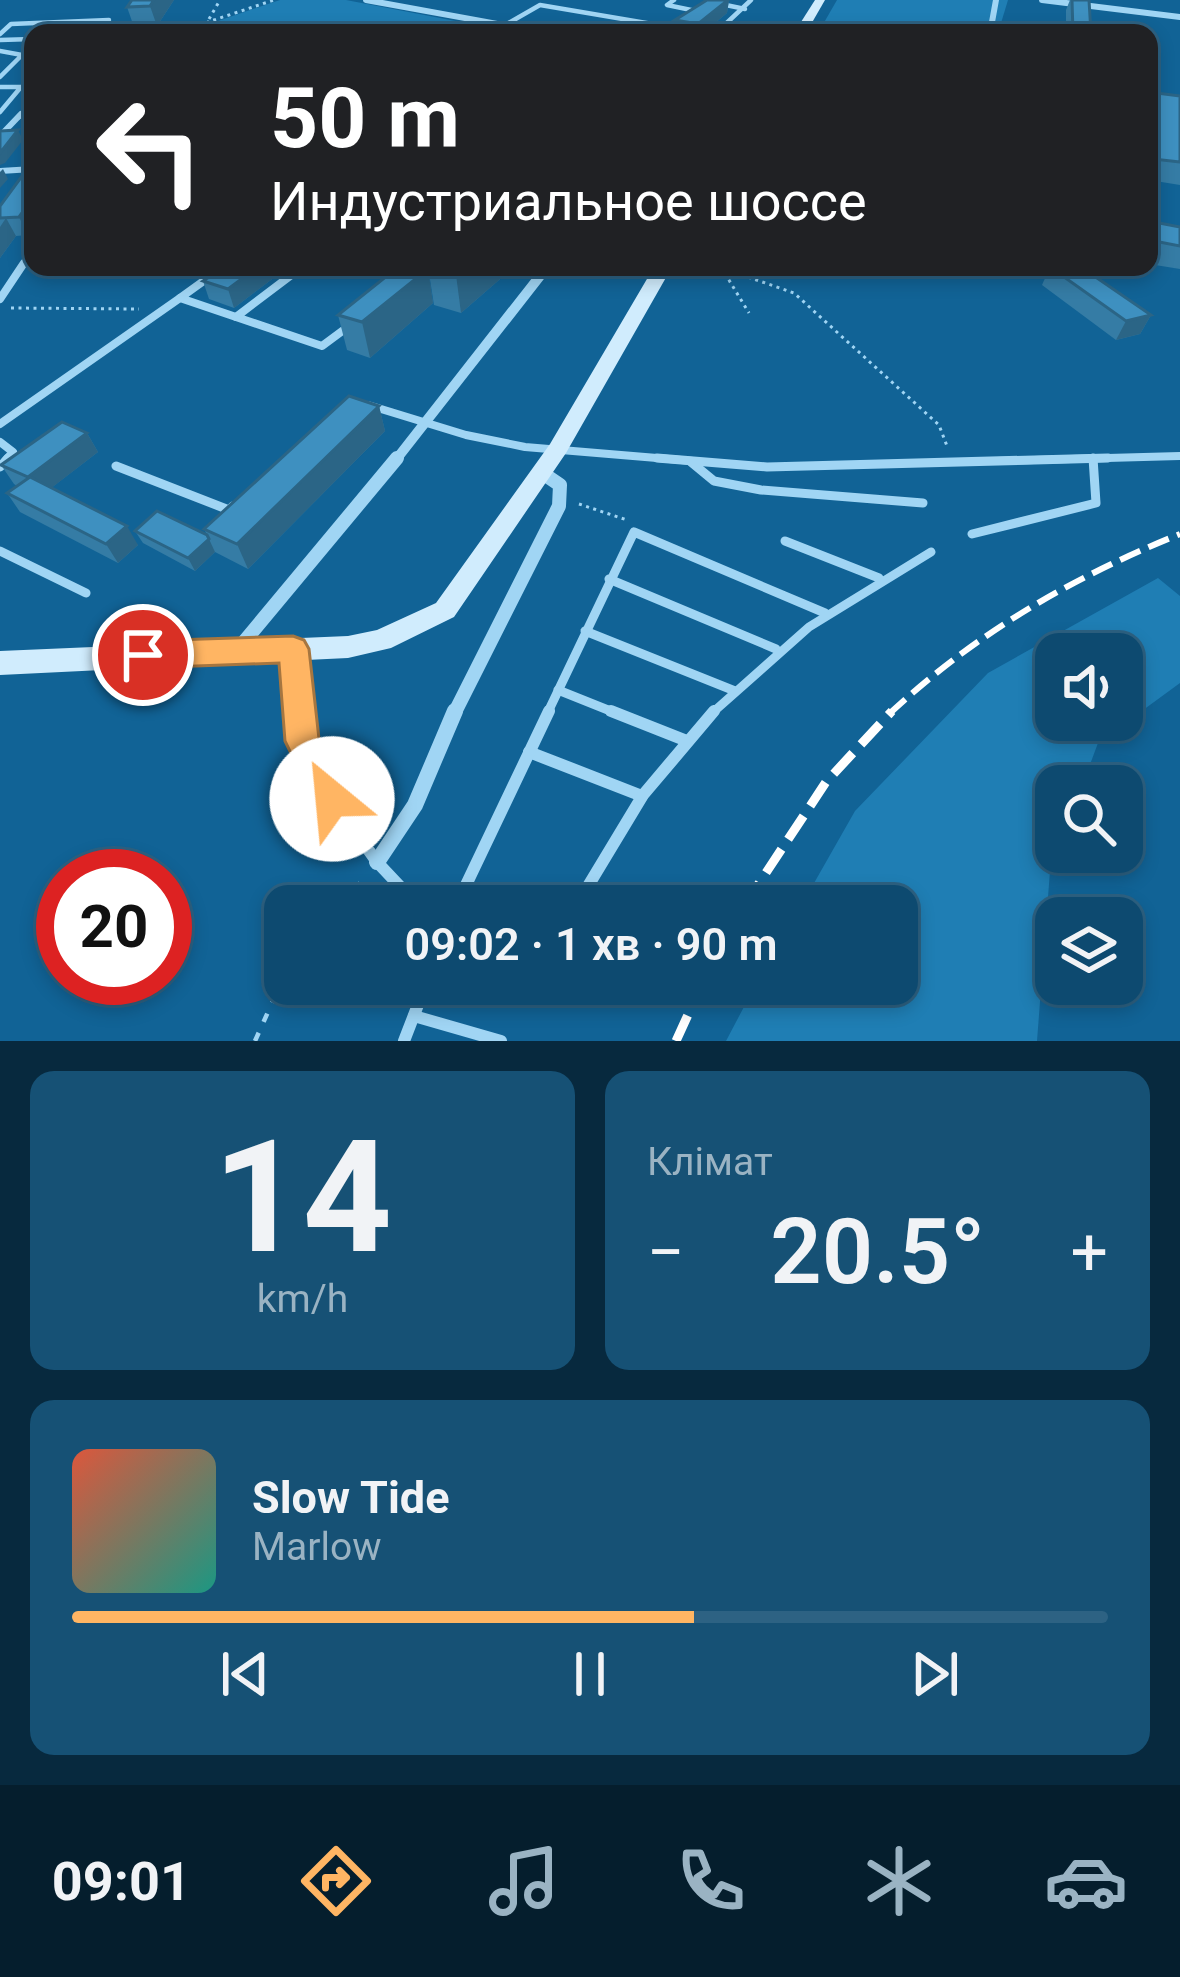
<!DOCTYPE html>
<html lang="uk">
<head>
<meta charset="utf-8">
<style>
	body { margin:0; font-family:Roboto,sans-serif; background:#165175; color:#f1f3f6; height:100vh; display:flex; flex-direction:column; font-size:45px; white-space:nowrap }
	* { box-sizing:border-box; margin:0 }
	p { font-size:39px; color:#9ab3c3 }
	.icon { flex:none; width:66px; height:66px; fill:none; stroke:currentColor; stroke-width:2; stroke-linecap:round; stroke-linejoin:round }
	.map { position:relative; height:1041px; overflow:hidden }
	.panel { display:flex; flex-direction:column; gap:30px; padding:30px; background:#07293e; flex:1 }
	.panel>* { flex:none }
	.top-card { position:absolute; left:24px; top:24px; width:1134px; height:252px; border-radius:24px; box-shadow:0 6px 18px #0003,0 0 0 3px #2d6283; background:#202124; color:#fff; overflow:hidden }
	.controls { position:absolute; left:1035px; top:633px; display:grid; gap:24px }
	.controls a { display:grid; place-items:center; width:108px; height:108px; border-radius:24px; background:#0d4a70; box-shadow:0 6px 18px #0003,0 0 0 3px #2d6283; font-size:60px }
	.speed { position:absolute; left:36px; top:849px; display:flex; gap:24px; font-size:60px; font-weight:700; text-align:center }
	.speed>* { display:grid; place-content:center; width:156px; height:156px; border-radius:50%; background:#0d4a70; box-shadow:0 6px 18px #0003,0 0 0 3px #2d6283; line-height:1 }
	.speed .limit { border:18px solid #d22; background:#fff; color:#111 }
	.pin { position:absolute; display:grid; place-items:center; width:102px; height:102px; color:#fff; margin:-51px; border:6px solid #fff; border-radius:50%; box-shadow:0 3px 12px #0007 }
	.me { position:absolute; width:132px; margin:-66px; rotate:332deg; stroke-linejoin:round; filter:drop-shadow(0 0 9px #0008) }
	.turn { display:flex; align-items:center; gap:42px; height:252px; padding:0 48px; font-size:54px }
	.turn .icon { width:156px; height:156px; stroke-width:2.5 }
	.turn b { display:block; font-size:84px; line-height:102px }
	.big { font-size:90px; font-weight:600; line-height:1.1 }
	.panel .tile { flex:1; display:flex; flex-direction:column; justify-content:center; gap:18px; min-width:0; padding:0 42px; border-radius:24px; background:#165175 }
	.panel .dial { align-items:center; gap:0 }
	.dial b { font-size:156px; line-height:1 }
	.song { display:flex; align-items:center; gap:36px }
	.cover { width:144px; height:144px; border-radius:18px; background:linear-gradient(135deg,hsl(10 70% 55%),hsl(170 70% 35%)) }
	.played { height:12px; border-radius:6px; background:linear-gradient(90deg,#ffb563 60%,#2d6283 60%) }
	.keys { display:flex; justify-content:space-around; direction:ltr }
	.heat { display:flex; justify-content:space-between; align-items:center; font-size:66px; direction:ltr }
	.panel .tiles { flex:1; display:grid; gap:30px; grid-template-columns:1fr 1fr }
	.tile:last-child { grid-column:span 2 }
	.trip { position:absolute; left:264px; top:885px; width:654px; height:120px; border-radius:24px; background:#0d4a70; box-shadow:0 6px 18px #0003,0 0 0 3px #2d6283; font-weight:600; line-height:120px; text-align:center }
	.dock { display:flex; height:192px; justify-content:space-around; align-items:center; background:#051e2d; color:#9ab3c3 }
	.dock .icon { width:84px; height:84px }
	.dock .current { color:#ffb563 }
	.dock b { font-size:54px; color:#f1f3f6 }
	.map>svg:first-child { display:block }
</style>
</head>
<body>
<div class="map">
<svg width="1180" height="1041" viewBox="0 0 1180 1041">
	<rect width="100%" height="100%" fill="#116396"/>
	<g fill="#1f7eb4" fill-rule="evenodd">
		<path d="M 280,0 L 346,0 L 492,28 L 481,33 L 340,33 L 340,25 L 201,33 L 212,23 Z"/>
		<path d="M 837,0 L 1008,0 L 998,33 L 818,33 Z"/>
		<path d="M 1158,578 L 1180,596 L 1180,683 L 1098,743 L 1082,786 L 1056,786 L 1057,852 L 1050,871 L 1037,1041 L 726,1041 L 756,984 L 897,984 L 897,906 L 801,906 L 855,811 L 988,673 ZM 1122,654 L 1122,720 L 1056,720 L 1056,654 Z"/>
	</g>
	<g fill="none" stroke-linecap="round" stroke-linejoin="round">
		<g stroke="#a0d5f4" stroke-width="3" stroke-dasharray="3 4.5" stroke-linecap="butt">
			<path d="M 209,19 L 220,0"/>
			<path d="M 560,29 L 582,33"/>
			<path d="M 195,33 L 208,22 L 274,0"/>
			<path d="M 721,267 L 749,313"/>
			<path d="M 737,267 L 748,277 L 794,293 L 939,425 L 947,446"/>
			<path d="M 11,308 L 139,309"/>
			<path d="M 579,504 L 627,520"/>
		</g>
		<g stroke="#a0d5f4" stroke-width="4.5" stroke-dasharray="9 12" stroke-linecap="butt">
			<path d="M 341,906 L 365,877"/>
			<path d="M 255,1041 L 285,974"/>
		</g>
		<g stroke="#a0d5f4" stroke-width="4.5">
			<path d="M 674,0 L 667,5 L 696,11"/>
			<path d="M 721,4 L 745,9"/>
			<path d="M 491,33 L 540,5 L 670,27"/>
			<path d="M 716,33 L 751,0"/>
			<path d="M 0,34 L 11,24 L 109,20"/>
			<path d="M 0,40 L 33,39"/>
			<path d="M 0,51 L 22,55 L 0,77"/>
			<path d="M 0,87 L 21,87 L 0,112"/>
			<path d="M 19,117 L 24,111"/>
		</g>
		<g stroke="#a0d5f4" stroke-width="6">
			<path d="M 0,136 L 21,114"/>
			<path d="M 0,171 L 33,169"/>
			<path d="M 22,266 L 33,249"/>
		</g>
		<g stroke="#a0d5f4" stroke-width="8">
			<path d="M 223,267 L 180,298 L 236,317"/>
			<path d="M 325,267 L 315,274 L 298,270 L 236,317 L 322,346 L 349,326"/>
			<path d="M 0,299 L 24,263"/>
			<path d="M 368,405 L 466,435 L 525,447 L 693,461"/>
			<path d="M 0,424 L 180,298"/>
			<path d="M 0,442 L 13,452 L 5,461"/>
			<path d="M 996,461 L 1180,456"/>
		</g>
		<g stroke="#a0d5f4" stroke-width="9">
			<path d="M 657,458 L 767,467 L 1108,458"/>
			<path d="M 691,462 L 714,481 L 761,490 L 923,503"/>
			<path d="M 116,466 L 229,510 L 233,506"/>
			<path d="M 0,467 L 8,458"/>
			<path d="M 972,534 L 1096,503 L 1093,458"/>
			<path d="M 785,541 L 879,578"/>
			<path d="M 0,551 L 86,593"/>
			<path d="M 609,579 L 776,649"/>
			<path d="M 585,631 L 735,691"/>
			<path d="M 293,651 L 299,714"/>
			<path d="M 558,690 L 618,714"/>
			<path d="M 547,714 L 634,532 L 825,613"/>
			<path d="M 711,714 L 809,627 L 931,552"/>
		</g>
		<g stroke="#a0d5f4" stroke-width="12">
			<path d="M 299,711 L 302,741 L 318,779 L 377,862 L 409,896 L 439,906"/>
			<path d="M 611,711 L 687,741"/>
			<path d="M 529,752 L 642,796"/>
			<path d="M 456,906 L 549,711"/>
			<path d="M 576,906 L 643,795 L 714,711"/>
			<path d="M 414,1016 L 501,1041"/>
			<path d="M 404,1041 L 426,984"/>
		</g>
		<g stroke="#a0d5f4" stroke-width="6">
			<path d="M 366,0 L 547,33"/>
			<path d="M 1042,0 L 1180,17"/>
			<path d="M 990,33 L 996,0"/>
		</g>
		<path stroke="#a0d5f4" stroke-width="10" d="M 395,461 L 547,267"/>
		<g stroke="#a0d5f4" stroke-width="14">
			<path d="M 238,649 L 397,458"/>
			<path d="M 454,714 L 559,506 L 560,485 L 541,472"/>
		</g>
		<path stroke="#a0d5f4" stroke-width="16" d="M 377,862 L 415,805 L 455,711"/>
		<g fill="#d0ecfd" fill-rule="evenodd">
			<path d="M 815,0 L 825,0 L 806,33 L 794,33 Z"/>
			<path d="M 654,267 L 672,267 L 566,453 L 454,617 L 391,648 L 348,658 L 0,675 L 0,651 L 348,636 L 377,630 L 436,603 L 550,444 Z"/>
		</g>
		<path stroke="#fff" stroke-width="6" stroke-dasharray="22 9" stroke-linecap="butt" d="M 889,714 C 976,633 1071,578 1180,534"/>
		<g stroke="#fff" stroke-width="9" stroke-dasharray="28 12" stroke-linecap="butt">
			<path d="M 744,906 L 826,782 L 892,711"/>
			<path d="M 676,1041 L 702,984"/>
		</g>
	</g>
	<g fill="#357ca5">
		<path d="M 132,0 L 174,0 L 157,26 L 134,27 L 127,7 Z"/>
		<path d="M 729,0 L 727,13 L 703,33 L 674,33 L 675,20 Z"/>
		<path d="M 1070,0 L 1089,0 L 1091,33 L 1066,33 L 1066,10 Z"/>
		<path d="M 1149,92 L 1180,96 L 1180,185 L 1149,180 Z"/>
		<path d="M 33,161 L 28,235 L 16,236 L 0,258 L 0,206 Z"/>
		<path d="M 1149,221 L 1180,227 L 1180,269 L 1149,264 Z"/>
		<path d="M 224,267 L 288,267 L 234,308 L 209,299 L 203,281 Z"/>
		<path d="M 428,267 L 514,267 L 461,313 L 434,305 Z"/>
		<path d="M 1050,267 L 1151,315 L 1140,334 L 1116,340 L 1042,285 Z"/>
		<path d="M 428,269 L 433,303 L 370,358 L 347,350 L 338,315 Z"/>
		<path d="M 379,406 L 385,431 L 248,569 L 215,552 L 195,571 L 143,543 L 135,531 L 207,535 L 204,529 Z"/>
		<path d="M 87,433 L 98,452 L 51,488 L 138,545 L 118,563 L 20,512 L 7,493 L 17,486 L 14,484 L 1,465 Z"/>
	</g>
	<g fill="#2b6586">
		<path d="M 154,0 L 174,0 L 157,26 L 150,6 Z"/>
		<path d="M 729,0 L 727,13 L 703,33 L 697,33 L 698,24 Z"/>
		<path d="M 18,130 L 23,140 L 5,163 L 0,165 L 0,153 Z"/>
		<path d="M 3,169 L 8,179 L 0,188 L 0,172 Z"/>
		<path d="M 33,198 L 33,227 L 28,235 L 19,217 Z"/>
		<path d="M 6,218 L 16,236 L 0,258 L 0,227 Z"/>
		<path d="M 258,267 L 288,267 L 234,308 L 228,289 Z"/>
		<path d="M 455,267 L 514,267 L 461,313 Z"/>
		<path d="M 428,269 L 433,303 L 370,358 L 362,322 Z"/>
		<path d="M 1151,315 L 1140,334 L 1116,340 L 1126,321 Z"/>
		<path d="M 379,406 L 385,431 L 248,569 L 237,544 Z"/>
		<path d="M 87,433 L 98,452 L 41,496 L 28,477 Z"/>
		<path d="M 127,526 L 138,545 L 118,563 L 106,544 Z"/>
		<path d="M 209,539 L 215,552 L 195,571 L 188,558 Z"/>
	</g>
	<g fill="#3e90c0" stroke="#2b6586" stroke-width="3">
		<path d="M 132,0 L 154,0 L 150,6 L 127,7 Z"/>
		<path d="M 707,0 L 728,0 L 698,24 L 675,20 Z"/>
		<path d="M 1072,0 L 1089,0 L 1091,33 L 1073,33 Z"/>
		<path d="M 1149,92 L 1180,96 L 1180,162 L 1153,159 L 1154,124 L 1149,124 Z"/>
		<path d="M 18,130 L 0,153 L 0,131 Z"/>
		<path d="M 33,161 L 33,198 L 19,217 L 0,218 L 0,206 Z"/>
		<path d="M 1149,221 L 1180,227 L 1180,246 L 1149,240 Z"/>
		<path d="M 224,267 L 258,267 L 228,289 L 203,281 Z"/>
		<path d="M 398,267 L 428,269 L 362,322 L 338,315 Z"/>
		<path d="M 1050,267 L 1081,267 L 1151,315 L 1126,321 Z"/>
		<path d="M 349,396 L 379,406 L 237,544 L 204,529 Z"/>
		<path d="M 62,422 L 87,433 L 28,477 L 1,465 Z"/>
		<path d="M 30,477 L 127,526 L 106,544 L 7,493 Z"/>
		<path d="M 157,511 L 207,535 L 209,539 L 188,558 L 135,531 Z"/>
	</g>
	<path fill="#ffb563" stroke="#a67640" stroke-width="3" d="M 293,636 L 304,640 L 309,649 L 319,739 L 350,799 L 344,811 L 332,816 L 319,811 L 285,741 L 279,663 L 143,668 L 132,664 L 127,655 L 132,645 L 143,641 Z"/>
</svg>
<div class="controls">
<a><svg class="icon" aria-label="sound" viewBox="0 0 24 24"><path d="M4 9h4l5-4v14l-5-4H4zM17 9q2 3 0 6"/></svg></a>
<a><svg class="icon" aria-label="search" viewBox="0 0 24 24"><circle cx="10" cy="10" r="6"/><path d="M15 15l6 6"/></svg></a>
<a><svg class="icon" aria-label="layers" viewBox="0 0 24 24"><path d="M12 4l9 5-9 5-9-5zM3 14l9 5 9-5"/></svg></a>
</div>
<div class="speed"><div class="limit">20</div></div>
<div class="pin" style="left:143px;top:655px;background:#d93025"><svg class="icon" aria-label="arrive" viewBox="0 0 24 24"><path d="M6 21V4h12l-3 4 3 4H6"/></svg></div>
<svg class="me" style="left:332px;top:799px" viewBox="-20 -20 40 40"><circle r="19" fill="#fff"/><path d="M0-13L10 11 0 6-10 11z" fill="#ffb563"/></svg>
<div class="trip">09:02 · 1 хв · 90 m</div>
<div class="top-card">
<div class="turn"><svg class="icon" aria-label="left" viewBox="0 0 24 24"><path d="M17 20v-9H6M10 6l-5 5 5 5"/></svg><div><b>50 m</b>Индустриальное шоссе</div></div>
</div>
</div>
<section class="panel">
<div class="tiles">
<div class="tile dial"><b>14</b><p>km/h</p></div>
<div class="tile"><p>Клімат</p>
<div class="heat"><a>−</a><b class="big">20.5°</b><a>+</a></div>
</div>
<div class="tile">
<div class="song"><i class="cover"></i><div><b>Slow Tide</b><p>Marlow</p></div></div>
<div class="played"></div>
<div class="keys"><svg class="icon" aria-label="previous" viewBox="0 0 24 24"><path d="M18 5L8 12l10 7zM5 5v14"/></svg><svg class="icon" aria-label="pause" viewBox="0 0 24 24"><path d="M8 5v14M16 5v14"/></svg><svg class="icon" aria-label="next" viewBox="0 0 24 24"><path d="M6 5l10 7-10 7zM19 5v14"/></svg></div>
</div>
</div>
</section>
<nav class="dock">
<b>09:01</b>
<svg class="icon current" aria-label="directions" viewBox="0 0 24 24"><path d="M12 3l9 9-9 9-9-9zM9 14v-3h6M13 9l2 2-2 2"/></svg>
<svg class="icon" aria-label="music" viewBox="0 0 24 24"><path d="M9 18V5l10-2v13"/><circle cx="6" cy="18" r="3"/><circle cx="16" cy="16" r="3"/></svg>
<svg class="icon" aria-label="phone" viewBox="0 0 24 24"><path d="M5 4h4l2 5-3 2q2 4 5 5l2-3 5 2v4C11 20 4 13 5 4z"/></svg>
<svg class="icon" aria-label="climate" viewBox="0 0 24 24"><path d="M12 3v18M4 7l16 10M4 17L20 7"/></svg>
<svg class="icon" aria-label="car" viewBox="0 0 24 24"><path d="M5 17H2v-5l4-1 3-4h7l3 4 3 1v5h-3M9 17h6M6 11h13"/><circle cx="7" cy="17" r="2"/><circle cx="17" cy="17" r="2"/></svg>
</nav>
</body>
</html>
